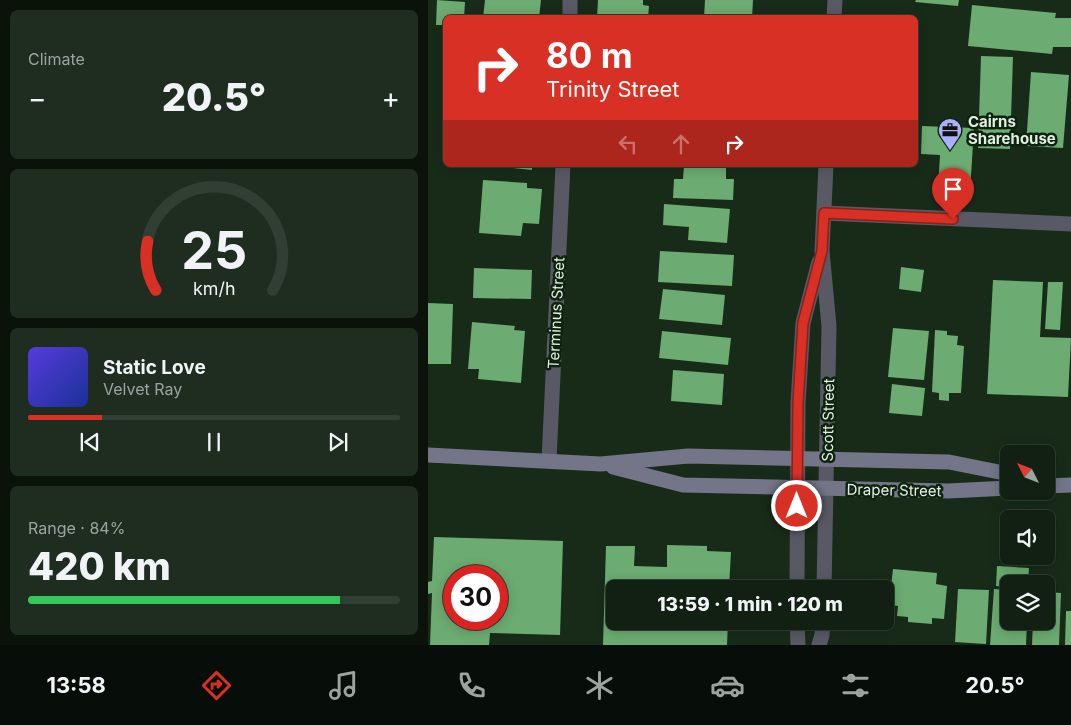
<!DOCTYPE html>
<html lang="en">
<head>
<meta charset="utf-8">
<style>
	body { margin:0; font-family:Inter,sans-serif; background:#1f2d21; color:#f1f3f6; height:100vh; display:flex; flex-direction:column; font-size:19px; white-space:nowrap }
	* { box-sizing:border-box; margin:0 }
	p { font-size:16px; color:#9ca3a0 }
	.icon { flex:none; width:28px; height:28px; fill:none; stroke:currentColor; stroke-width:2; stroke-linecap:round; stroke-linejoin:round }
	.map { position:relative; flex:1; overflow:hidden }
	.sheet { display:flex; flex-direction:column; gap:10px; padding:10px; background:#0a120a; width:428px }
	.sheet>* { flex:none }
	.banner { position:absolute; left:15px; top:15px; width:475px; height:152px; border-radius:8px; box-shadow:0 2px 12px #0003,0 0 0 1px #313e33; background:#d93025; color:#fff; overflow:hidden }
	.needle { width:32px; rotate:312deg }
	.buttons { position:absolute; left:572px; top:445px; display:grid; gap:10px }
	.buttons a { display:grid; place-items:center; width:55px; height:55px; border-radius:8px; background:#122013; box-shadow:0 2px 12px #0003,0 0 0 1px #313e33; font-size:25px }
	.speed { position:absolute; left:15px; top:565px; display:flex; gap:10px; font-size:25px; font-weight:700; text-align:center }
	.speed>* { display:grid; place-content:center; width:65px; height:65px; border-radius:50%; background:#122013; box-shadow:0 2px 12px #0003,0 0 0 1px #313e33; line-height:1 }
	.speed .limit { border:8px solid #d22; background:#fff; color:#111 }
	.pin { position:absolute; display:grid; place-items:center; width:42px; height:42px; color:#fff; margin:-51px -21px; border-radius:50% 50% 50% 0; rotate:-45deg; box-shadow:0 0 5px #0007 }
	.pin .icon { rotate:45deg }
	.me { position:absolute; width:55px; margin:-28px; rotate:0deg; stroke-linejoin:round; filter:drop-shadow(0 0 4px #0008) }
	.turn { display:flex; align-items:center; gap:18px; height:105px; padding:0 20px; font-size:22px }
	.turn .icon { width:65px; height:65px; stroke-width:2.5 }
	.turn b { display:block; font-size:35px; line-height:42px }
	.lanes { display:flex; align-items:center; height:48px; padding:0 20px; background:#0003; justify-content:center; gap:25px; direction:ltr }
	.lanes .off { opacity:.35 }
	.big { font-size:38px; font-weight:800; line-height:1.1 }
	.sheet .card { flex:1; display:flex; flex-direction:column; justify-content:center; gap:8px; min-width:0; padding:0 18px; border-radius:8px; background:#1f2d21 }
	.sheet .dial { align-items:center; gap:0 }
	.dial svg { height:130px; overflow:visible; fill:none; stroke:#313e33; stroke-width:7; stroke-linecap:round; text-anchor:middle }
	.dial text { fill:#f1f3f6; stroke:none }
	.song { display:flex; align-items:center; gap:15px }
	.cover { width:60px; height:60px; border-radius:8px; background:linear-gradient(135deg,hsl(250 70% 55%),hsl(230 70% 35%)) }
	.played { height:5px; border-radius:2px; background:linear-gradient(90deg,#d93025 20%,#313e33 20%) }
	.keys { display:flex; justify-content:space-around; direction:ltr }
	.heat { display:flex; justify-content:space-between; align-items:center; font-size:28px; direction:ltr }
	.charge { height:8px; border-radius:4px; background:linear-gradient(90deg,#34c759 84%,#313e33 0) }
	.trip { position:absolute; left:178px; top:580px; width:288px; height:50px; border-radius:8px; background:#122013; box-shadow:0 2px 12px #0003,0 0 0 1px #313e33; font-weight:800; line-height:50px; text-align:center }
	.menu { display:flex; height:80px; justify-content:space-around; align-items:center; background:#070d08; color:#9ca3a0 }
	.menu .icon { width:35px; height:35px }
	.menu .selected { color:#d93025 }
	.menu b { font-size:22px; color:#f1f3f6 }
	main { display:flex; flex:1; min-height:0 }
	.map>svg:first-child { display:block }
</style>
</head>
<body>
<main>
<section class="sheet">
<div class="card"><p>Climate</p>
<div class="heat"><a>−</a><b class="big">20.5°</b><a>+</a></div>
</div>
<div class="card dial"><svg viewBox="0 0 100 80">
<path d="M14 69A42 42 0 1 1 86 69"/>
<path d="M14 69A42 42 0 0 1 9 39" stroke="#d93025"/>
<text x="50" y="56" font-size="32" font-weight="700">25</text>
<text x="50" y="72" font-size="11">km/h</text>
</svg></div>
<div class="card">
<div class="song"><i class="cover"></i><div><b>Static Love</b><p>Velvet Ray</p></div></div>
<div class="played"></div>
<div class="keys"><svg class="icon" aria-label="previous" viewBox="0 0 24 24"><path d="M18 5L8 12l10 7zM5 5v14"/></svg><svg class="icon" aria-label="pause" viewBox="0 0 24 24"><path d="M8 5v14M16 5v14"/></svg><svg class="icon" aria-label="next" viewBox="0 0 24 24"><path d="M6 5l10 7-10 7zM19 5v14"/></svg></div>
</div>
<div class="card"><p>Range · 84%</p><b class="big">420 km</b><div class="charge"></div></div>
</section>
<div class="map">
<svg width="644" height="645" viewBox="0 0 644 645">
	<rect width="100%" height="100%" fill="#182b19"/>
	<g fill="#6cab71" fill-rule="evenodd">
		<path d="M 9,0 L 37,2 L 36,18 L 18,18 L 18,25 L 8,25 Z"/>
		<path d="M 57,0 L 113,0 L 111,18 L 55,18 Z"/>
		<path d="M 170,0 L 215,0 L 215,5 L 221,6 L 220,18 L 169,18 Z"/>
		<path d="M 277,0 L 325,0 L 324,18 L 276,18 Z"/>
		<path d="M 488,0 L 531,0 L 530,6 L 487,2 Z"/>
		<path d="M 544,5 L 628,13 L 627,18 L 644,18 L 644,47 L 625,47 L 624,54 L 540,46 Z"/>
		<path d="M 553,56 L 585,57 L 582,149 L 550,148 Z"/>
		<path d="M 603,72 L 641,75 L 635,148 L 598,146 Z"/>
		<path d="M 494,126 L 546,128 L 542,192 L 510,190 L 512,155 L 493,154 Z"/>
		<path d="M 66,165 L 104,165 L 104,170 L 66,166 Z"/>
		<path d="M 256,166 L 298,168 L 298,179 L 306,179 L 305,200 L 245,198 L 246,179 L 255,179 Z"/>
		<path d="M 55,180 L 99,183 L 99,188 L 114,189 L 111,224 L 95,223 L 93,236 L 51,233 Z"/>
		<path d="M 236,204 L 302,209 L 299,243 L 260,240 L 261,227 L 235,225 Z"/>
		<path d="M 232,251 L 306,255 L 304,286 L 230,282 Z"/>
		<path d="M 473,267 L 496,270 L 493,292 L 471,289 Z"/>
		<path d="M 46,268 L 104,270 L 103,299 L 45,298 Z"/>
		<path d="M 565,280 L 615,282 L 612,337 L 643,338 L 640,397 L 559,394 Z"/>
		<path d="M 620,282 L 635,282 L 632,330 L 617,329 Z"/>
		<path d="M 235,289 L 297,295 L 294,325 L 231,319 Z"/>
		<path d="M 0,303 L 25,304 L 23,364 L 0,364 Z"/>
		<path d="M 44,322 L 87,326 L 86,330 L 97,331 L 93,383 L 50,379 L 51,369 L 40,369 Z"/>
		<path d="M 465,328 L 501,331 L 496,380 L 460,377 Z"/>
		<path d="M 507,330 L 519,331 L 519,335 L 530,336 L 529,345 L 536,346 L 533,393 L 521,393 L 521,401 L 511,400 L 511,393 L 504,392 Z"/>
		<path d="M 234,331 L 303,338 L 300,365 L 231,358 Z"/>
		<path d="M 245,370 L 296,374 L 294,405 L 243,401 Z"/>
		<path d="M 464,384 L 497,388 L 494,416 L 461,413 Z"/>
		<path d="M 6,537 L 135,541 L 132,635 L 62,633 L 61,645 L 2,645 L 4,593 L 0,594 L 0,582 L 4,581 ZM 26,576 L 69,576 L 69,619 L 26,619 Z"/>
		<path d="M 239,545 L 279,546 L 279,551 L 303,552 L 301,589 L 186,589 L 186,621 L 300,621 L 299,645 L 175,645 L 178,546 L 207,546 L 206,566 L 239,567 Z"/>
		<path d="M 569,566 L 601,568 L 600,584 L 581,584 L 581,587 L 568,586 Z"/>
		<path d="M 465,569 L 509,573 L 508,584 L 519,586 L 516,619 L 504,618 L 504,624 L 480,622 L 480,617 L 469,616 L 470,606 L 461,605 Z"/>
		<path d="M 530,589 L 561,590 L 558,644 L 527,642 Z"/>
		<path d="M 566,589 L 581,590 L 581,621 L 599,621 L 598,645 L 562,645 Z"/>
		<path d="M 619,592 L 633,593 L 631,645 L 604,645 L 605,621 L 619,621 Z"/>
		<path d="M 638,611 L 644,611 L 644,645 L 637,645 Z"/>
	</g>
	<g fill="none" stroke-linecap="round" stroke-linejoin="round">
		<g stroke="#585965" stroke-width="15">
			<path d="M 142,18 L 142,0"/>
			<path d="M 406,18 L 407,0"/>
			<path d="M 396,213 L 644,224"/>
			<path d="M 121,460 L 135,165"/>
			<path d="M 369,589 L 370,403 L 375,323 L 391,262"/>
			<path d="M 396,589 L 401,326 L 394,251 L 398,165"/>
			<path d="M 369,621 L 370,645"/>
			<path d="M 391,645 L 394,635 L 395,621"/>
		</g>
		<g stroke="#747588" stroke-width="15">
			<path d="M 0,455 L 173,464 L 260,456 L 521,462 L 581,474"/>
			<path d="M 185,467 L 255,485 L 520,491 L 581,488"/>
			<path d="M 619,486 L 644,485"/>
		</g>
	</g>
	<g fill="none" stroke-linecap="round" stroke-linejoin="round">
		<g stroke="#8d1f18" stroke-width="12">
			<path id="route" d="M 369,506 L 370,402 L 375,323 L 394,251 L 396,213 L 525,219"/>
		</g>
		<use href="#route" stroke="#d93025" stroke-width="9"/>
	</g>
	<defs>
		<g id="office-pin" transform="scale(1.25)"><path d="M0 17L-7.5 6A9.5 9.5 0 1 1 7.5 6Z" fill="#acaffb" stroke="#0e2210"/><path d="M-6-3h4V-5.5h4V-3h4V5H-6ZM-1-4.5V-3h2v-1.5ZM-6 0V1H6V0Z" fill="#111"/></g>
	</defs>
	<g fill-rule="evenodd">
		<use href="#office-pin" x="522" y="130"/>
	</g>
	<g text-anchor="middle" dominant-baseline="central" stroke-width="5" stroke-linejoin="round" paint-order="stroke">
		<g font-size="15" font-weight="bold" fill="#e2eee2" stroke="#0e2210" text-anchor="start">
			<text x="540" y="121">Cairns<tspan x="540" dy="17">Sharehouse</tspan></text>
		</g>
		<g font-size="15" fill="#e2eee2" stroke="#0e2210">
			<text transform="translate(128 313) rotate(-87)">Terminus Street</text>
			<text transform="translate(400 420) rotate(-89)">Scott Street</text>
			<text transform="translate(466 490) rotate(1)">Draper Street</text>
		</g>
	</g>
</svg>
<div class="buttons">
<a><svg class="needle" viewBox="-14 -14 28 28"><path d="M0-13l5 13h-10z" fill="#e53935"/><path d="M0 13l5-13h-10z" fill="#9ca3a0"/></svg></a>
<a><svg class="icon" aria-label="sound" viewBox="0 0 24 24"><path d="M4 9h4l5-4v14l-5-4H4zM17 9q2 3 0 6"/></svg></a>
<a><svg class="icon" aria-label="layers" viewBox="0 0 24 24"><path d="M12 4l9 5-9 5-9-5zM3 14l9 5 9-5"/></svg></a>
</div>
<div class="speed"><div class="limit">30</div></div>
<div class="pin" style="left:525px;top:219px;background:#d93025"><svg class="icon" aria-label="arrive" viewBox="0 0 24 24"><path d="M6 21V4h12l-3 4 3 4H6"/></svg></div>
<svg class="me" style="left:369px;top:506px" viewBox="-20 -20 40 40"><circle r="17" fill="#d93025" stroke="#fff" stroke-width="3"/><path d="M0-11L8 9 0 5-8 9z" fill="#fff"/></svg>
<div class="trip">13:59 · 1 min · 120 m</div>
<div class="banner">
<div class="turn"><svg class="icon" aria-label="right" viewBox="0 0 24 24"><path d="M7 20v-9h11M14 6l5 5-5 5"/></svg><div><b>80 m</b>Trinity Street</div></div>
<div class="lanes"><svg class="icon off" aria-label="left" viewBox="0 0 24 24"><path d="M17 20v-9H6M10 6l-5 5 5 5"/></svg><svg class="icon off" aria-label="ahead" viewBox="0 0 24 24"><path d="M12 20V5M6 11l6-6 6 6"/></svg><svg class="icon" aria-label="right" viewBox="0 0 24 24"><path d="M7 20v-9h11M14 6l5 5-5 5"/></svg></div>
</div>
</div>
</main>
<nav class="menu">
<b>13:58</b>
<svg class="icon selected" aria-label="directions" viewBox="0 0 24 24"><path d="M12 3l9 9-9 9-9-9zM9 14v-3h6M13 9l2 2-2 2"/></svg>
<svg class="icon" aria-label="music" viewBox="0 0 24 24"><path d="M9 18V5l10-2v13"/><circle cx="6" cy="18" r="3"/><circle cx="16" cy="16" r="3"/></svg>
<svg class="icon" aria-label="phone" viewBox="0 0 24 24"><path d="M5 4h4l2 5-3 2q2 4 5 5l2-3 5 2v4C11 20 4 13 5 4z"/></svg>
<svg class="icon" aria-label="climate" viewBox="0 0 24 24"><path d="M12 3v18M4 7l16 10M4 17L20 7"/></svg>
<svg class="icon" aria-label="car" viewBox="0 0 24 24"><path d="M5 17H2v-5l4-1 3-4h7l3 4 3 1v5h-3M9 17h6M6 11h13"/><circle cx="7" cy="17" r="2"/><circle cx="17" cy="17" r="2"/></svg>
<svg class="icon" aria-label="filters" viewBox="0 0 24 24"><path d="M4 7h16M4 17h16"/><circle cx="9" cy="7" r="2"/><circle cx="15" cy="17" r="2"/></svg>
<b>20.5°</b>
</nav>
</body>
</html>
